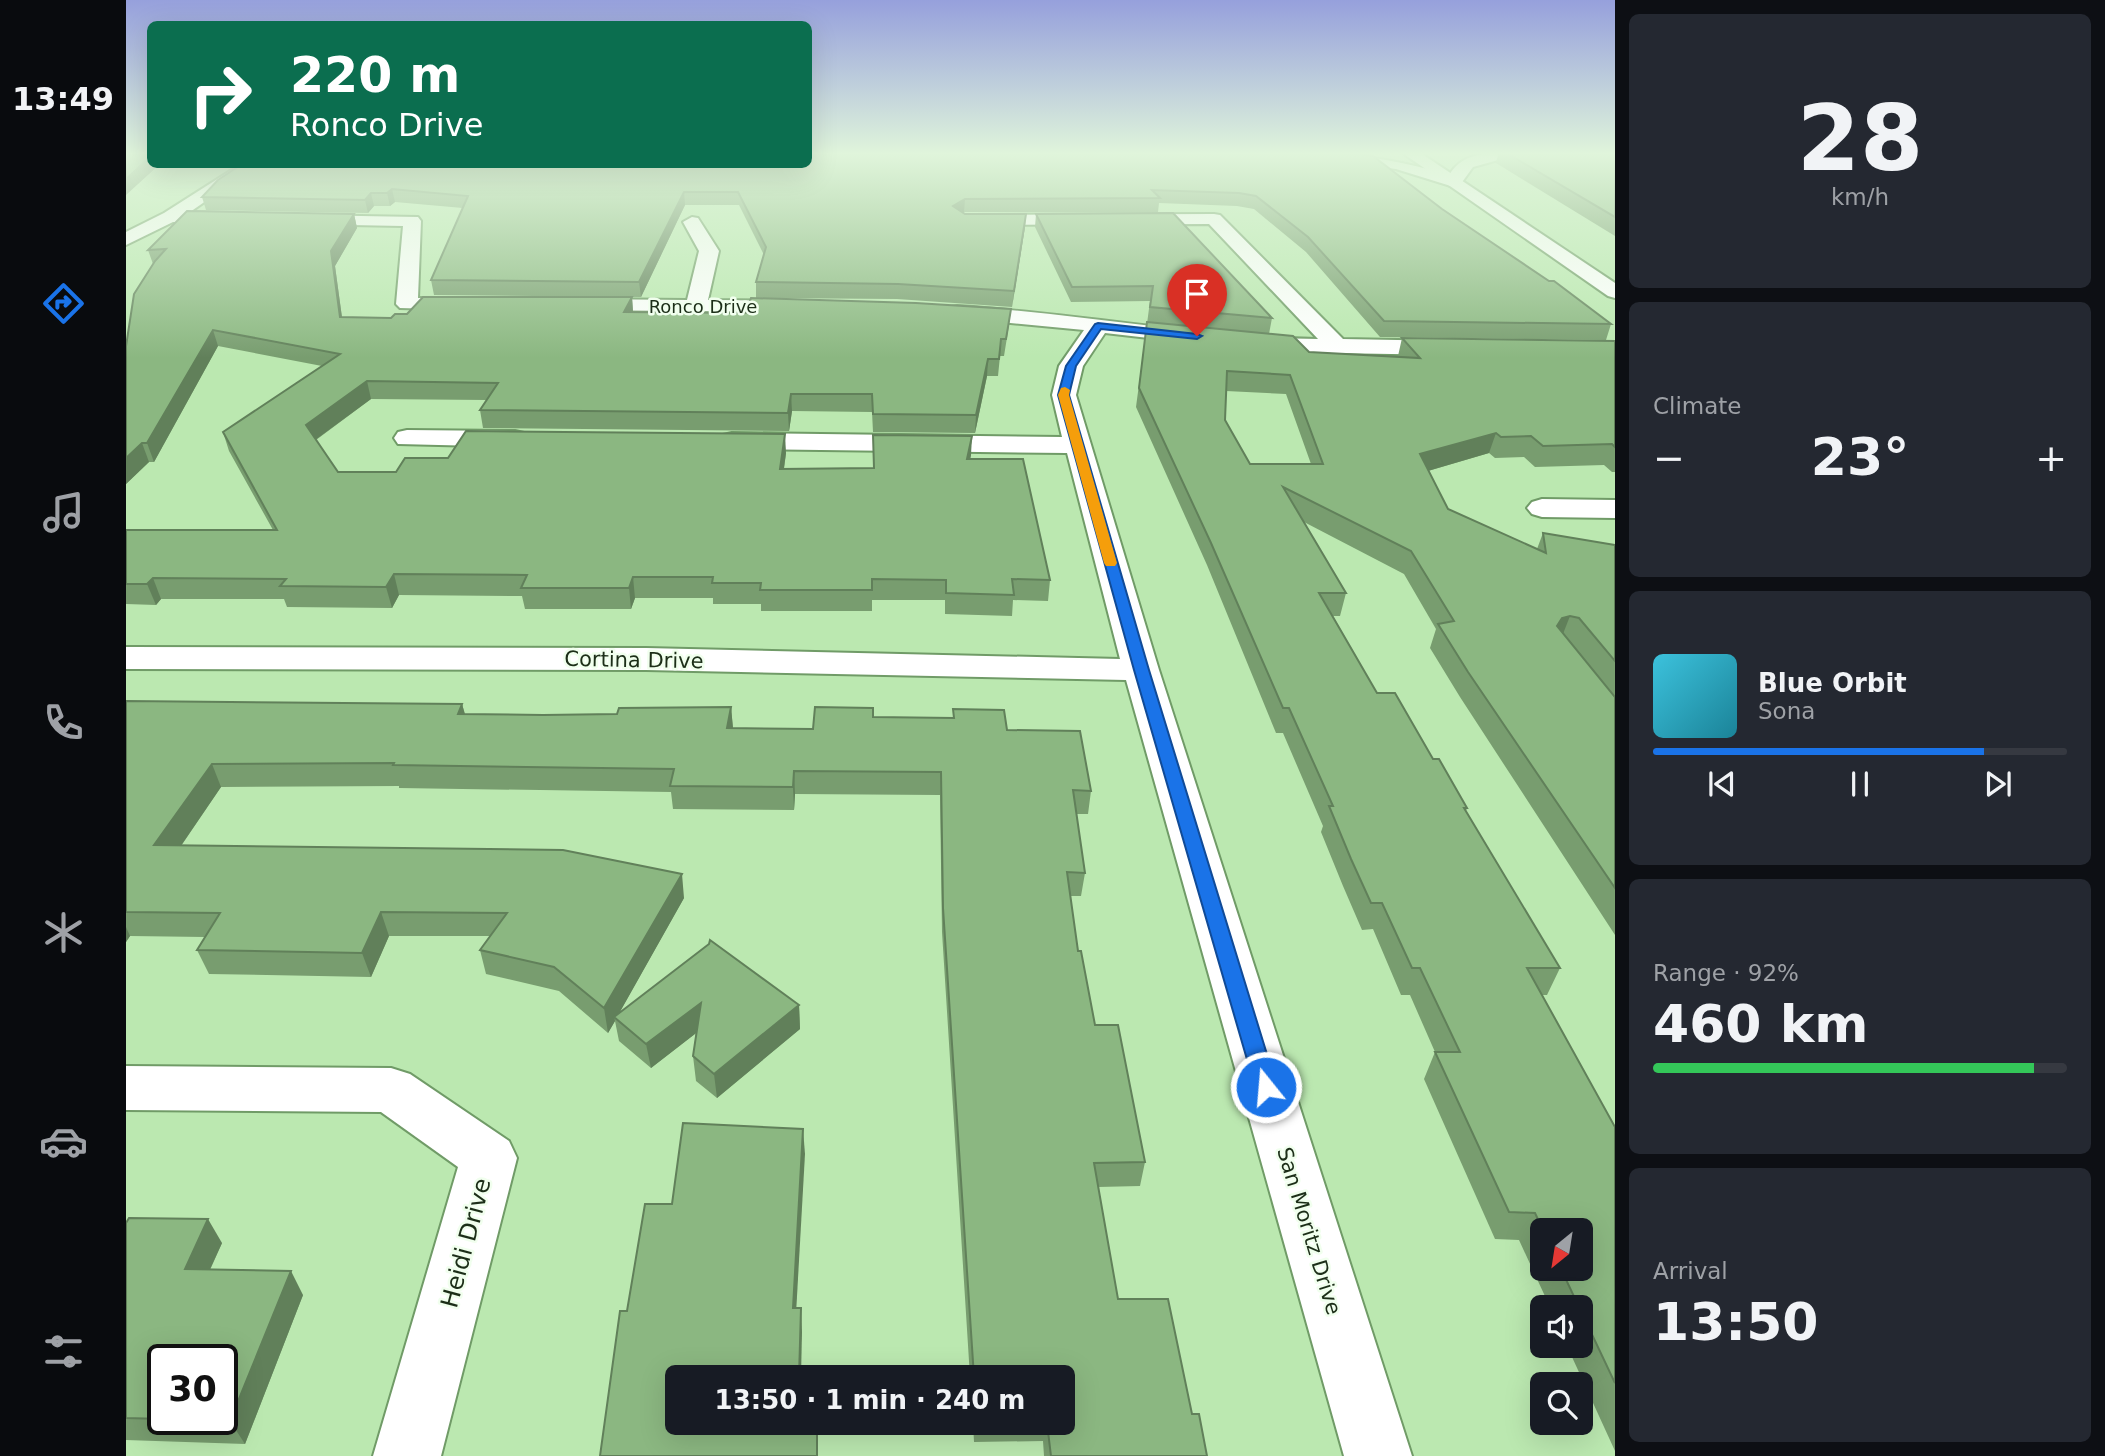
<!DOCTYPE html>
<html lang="en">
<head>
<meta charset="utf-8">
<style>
	body { margin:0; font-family:"DejaVu Sans",sans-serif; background:#242831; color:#f1f3f6; height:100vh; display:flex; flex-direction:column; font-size:26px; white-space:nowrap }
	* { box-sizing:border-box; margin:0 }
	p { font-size:23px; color:#9ea1a6 }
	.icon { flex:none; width:38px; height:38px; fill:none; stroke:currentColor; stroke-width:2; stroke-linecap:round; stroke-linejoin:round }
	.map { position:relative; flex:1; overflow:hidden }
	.drawer { display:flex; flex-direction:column; gap:14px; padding:14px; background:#0d0f14; width:490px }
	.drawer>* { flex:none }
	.guide { position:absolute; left:21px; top:21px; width:665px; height:147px; border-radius:10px; box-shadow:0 7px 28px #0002; background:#0b6e4f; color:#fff; overflow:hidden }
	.needle { width:46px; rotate:210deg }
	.tools { position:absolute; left:1404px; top:1218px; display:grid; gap:14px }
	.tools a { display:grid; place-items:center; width:63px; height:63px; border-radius:10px; background:#171b24; box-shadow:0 7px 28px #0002; font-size:35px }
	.speed { position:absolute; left:21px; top:1344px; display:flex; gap:14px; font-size:35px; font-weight:700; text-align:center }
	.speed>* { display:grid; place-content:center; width:91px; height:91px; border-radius:50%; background:#171b24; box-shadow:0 7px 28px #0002; line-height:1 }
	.speed .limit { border:4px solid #111; border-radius:10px; background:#fff; color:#111 }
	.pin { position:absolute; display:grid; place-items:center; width:60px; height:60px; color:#fff; margin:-72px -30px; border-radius:50% 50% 50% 0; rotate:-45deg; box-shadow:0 0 7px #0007 }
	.pin .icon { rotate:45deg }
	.me { position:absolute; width:77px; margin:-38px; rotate:343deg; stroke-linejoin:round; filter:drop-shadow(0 0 5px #0008) }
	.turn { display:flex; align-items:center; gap:24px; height:147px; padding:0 28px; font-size:32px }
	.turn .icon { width:91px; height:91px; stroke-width:2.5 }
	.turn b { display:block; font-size:49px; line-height:60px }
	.big { font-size:52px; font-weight:600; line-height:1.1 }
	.drawer .widget { flex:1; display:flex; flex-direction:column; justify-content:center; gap:10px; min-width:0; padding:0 24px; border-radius:10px; background:#242831 }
	.drawer .dial { align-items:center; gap:0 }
	.dial b { font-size:91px; line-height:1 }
	.song { display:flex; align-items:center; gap:21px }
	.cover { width:84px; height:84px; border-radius:10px; background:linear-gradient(135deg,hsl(190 70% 55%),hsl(190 70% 35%)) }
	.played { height:7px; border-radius:4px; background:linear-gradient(90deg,#1a73e8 80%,#363941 80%) }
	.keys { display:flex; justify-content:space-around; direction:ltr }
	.heat { display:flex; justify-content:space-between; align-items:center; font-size:38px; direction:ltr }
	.charge { height:10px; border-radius:5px; background:linear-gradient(90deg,#34c759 92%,#363941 0) }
	.trip { position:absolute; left:539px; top:1365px; width:410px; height:70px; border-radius:10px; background:#171b24; box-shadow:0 7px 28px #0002; font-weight:600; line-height:70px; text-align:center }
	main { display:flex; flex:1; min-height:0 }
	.tab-bar { display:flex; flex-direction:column; width:126px; justify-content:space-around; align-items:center; background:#090b0e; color:#9ea1a6 }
	.tab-bar .icon { width:49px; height:49px }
	.tab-bar .on { color:#1a73e8 }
	.tab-bar b { font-size:32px; color:#f1f3f6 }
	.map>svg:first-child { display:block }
</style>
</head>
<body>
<main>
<nav class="tab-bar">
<b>13:49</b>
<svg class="icon on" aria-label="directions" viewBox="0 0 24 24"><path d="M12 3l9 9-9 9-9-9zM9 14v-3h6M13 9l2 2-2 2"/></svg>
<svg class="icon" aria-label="music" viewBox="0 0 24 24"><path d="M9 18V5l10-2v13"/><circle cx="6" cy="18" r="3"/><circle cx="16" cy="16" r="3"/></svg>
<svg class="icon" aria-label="phone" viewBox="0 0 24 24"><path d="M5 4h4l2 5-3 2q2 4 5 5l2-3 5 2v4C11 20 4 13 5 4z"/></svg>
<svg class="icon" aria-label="climate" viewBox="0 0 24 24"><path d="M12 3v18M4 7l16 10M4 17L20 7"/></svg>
<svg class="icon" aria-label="car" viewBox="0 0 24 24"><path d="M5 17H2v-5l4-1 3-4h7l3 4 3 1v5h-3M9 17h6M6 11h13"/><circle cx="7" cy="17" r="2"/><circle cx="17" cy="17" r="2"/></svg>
<svg class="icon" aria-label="filters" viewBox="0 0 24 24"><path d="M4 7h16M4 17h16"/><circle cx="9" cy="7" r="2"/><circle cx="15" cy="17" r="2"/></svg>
</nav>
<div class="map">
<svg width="1489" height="1456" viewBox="0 0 1489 1456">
	<rect width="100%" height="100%" fill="#bbe8b0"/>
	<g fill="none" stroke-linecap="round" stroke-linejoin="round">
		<g stroke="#709b67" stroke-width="4">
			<g id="minor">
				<path d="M 115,164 L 133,164 L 64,212 L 106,213 L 112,214 L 115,218 L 112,222 L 47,222 L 0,245 L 0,232 L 38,213 Z"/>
				<path d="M 1088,214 L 1094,215 L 1217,339 L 1326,341 L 1334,343 L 1337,348 L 1334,353 L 1326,355 L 1145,352 L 979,333 L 957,366 L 950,395 L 1033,670 L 1286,1456 L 1218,1456 L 1000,680 L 520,670 L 0,669 L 0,647 L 520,648 L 994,659 L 941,453 L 606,449 L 597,447 L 593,441 L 597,435 L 606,433 L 936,437 L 926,395 L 933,366 L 958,330 L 823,317 L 820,312 L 823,307 L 831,306 C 952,313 1071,337 1192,339 L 1083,224 L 847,225 L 838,220 L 847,215 Z"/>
				<path d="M 177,215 L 292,217 L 295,221 L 292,298 L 344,298 L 351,300 L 355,304 L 351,308 L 344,310 L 274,308 L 270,304 L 277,226 L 171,224 L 168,220 L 171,216 Z"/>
				<path d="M 566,217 L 572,218 L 593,251 L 582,300 L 673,301 L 681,302 L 684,307 L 681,312 L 446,310 L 443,305 L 446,300 L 454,299 L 561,300 L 573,251 L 557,222 Z"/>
				<path d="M 281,430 L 389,431 L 398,433 L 402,439 L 398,445 L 389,447 L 272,444 L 268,438 L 272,432 Z"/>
				<path d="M 1416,499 L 1489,500 L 1489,518 L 1416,517 L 1406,514 L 1401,508 L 1406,502 Z"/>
				<path d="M 0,1066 L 265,1068 L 284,1074 L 383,1141 L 391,1158 L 315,1456 L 247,1456 L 332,1167 L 255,1112 L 0,1110 Z"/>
			</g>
		</g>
		<g stroke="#709b67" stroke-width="4">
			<path id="tertiary" d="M 1278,154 L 1296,154 L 1489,283 L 1489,298 L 1482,296 Z"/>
		</g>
		<g stroke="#709b67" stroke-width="4">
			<path id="secondary" d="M 1193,154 C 1239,154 1279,162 1323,175 C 1338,151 1360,154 1385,154 L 1383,157 L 1347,167 L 1334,185 L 1328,187 L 1270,169 L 1200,159 Z"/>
		</g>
		<use href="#minor" fill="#fff" fill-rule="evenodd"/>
		<use href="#tertiary" fill="#fff" fill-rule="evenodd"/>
		<use href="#secondary" fill="#fff" fill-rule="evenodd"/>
	</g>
	<g fill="#789d6f" fill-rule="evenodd">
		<path d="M 682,154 L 1316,209 L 1485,324 L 1480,340 L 1254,337 L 1180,252 L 1128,209 L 1111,206 L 1033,203 L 1032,212 L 838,212 L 837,213 L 839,214 L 899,227 L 886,307 L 771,299 L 630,298 L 630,282 L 638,255 L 613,205 L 559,205 L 515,297 L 308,295 L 305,280 L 337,208 L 269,202 L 264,206 L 248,206 L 242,213 L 80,210 L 76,197 Z"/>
		<path d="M 1372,154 L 1489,154 L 1489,236 L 1370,163 Z"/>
		<path d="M 228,214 L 231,228 L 209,266 L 216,317 L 265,318 L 281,314 L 506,297 L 507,312 L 620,313 L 885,309 L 883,325 L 878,356 L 874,356 L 872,376 L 861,376 L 849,433 L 747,432 L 746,412 L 666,411 L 663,431 L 357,428 L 354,410 L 361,400 L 245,399 L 190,440 L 212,472 L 270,472 L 322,458 L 660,453 L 658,469 L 748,468 L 845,455 L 844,459 L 924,580 L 922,601 L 887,600 L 886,616 L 819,614 L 819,600 L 746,600 L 746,611 L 635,611 L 635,604 L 587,604 L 587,598 L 509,598 L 505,609 L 399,609 L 396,596 L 273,595 L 266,608 L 161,607 L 158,599 L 35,599 L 30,605 L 0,604 L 0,530 L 147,530 L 103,451 L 97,432 L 196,366 L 92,346 L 28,462 L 23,462 L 0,484 L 27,264 L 22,250 Z"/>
		<path d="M 910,214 L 1146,318 L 1143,334 L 1183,352 L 1272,356 L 1276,338 L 1489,341 L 1489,472 L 1486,472 L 1478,465 L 1409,467 L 1398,457 L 1369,458 L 1363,453 L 1302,471 L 1322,509 L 1411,549 L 1417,533 L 1489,545 L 1489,935 L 1334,697 L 1304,648 L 1310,629 L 1278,574 L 1178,522 L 1220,593 L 1214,616 L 1207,616 L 1251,693 L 1307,759 L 1341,808 L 1340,811 L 1434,968 L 1421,995 L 1416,995 L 1489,1127 L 1489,1451 L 1441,1346 L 1454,1346 L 1454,1307 L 1424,1307 L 1393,1240 L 1369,1239 L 1298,1079 L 1309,1052 L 1284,995 L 1275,995 L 1247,929 L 1236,930 L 1217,886 L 1195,832 L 1197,826 L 1157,733 L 1150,733 L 1081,565 L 1010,407 L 1024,301 L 945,302 L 909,227 ZM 1100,391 L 1160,394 L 1185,464 L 1124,464 L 1099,420 ZM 1416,1230 L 1454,1230 L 1454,1269 L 1416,1269 Z"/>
		<path d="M 0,701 L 336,704 L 339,714 L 417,715 L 491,714 L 605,707 L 607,728 L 687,729 L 747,717 L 827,718 L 827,709 L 881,730 L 965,791 L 962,814 L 950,814 L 959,873 L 955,896 L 944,896 L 952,951 L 969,1025 L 1019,1162 L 1014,1186 L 972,1187 L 992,1299 L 1066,1414 L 1081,1456 L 918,1456 L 917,1441 L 848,1442 L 847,1423 L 936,1423 L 936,1377 L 844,1377 L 816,932 L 814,795 L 669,794 L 668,810 L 547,809 L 545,792 L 273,788 L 273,786 L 95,787 L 55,846 L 558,898 L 493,1013 L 673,1005 L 674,1029 L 591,1098 L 570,1081 L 567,1056 L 570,1033 L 525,1068 L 493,1041 L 489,1021 L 482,1033 L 433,991 L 360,974 L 354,950 L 364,936 L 263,936 L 245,977 L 83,974 L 71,950 L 79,937 L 4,936 L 0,942 Z"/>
		<path d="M 0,1223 L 96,1243 L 84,1270 L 177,1295 L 119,1444 L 0,1440 Z"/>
	</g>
	<g fill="#61805a">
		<path d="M 24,157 L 24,164 L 34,164 L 0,195 L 0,179 Z"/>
		<path d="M 266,189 L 269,202 L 264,206 L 261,193 Z"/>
		<path d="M 558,192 L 559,205 L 515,297 L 513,282 Z"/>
		<path d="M 245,193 L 248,206 L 242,213 L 239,200 Z"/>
		<path d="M 839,199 L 838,212 L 827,219 L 827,206 Z"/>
		<path d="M 228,214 L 231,228 L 209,266 L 218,333 L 214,317 L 205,251 Z"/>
		<path d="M 900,214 L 899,227 L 886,307 L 888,291 Z"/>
		<path d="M 506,297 L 507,313 L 498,312 Z"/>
		<path d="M 87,330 L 92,346 L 28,462 L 21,443 Z"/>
		<path d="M 862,359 L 861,376 L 849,433 L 850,415 Z"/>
		<path d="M 241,381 L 245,399 L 185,443 L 180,425 Z"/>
		<path d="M 665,394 L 666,411 L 663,431 L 662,413 Z"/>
		<path d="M 1370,433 L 1363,453 L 1288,475 L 1294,454 Z"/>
		<path d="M 659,434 L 660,453 L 655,488 L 654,469 Z"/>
		<path d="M 846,436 L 845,455 L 840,478 L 841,459 Z"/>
		<path d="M 16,443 L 23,462 L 0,484 L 0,458 Z"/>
		<path d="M 268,574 L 273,595 L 266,608 L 260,587 Z"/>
		<path d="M 507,577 L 509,598 L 505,609 L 503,588 Z"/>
		<path d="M 27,578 L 35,599 L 30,605 L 21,584 Z"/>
		<path d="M 1444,616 L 1435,639 L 1431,626 L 1436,618 Z"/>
		<path d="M 336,704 L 342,726 L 332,714 Z"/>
		<path d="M 605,707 L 607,729 L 601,728 Z"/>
		<path d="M 86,764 L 95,787 L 39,869 L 28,845 Z"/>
		<path d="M 668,771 L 669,794 L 668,810 L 667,787 Z"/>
		<path d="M 556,874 L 558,898 L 490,1019 L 488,1017 L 489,1021 L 482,1033 L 478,1008 Z"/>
		<path d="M 255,912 L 263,936 L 245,977 L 236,953 Z"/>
		<path d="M 0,927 L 4,936 L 0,942 Z"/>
		<path d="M 575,1003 L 578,1027 L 525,1068 L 520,1044 Z"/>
		<path d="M 673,1005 L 674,1029 L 591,1098 L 588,1074 Z"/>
		<path d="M 677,1129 L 679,1154 L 669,1332 L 667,1308 Z"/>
		<path d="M 82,1219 L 96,1243 L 73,1293 L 59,1269 Z"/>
		<path d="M 165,1271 L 177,1295 L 119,1444 L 104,1421 Z"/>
		<path d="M 675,1308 L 676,1332 L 675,1377 L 673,1377 Z"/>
		<rect x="691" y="1423" width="1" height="33"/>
	</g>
	<g fill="#8bb781" stroke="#61805a" stroke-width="2" fill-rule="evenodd">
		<path d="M 0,154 L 24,154 L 24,157 L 0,179 Z"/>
		<path d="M 682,154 L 1236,154 L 1247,156 L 1316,209 L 1423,281 L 1428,281 L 1485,324 L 1258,321 L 1182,237 L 1130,196 L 1113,193 L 1026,190 L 1034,198 L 839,199 L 827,206 L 839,214 L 900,214 L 888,291 L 772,284 L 630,282 L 640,247 L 612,192 L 558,192 L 513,282 L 305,280 L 342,196 L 266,189 L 261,193 L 245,193 L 239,200 L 76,197 L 92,180 L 116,164 L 682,164 Z"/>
		<path d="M 1382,154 L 1489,154 L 1489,217 Z"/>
		<path d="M 61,211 L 228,214 L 205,251 L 214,317 L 265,318 L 269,314 L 281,314 L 297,297 L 506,297 L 498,312 L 620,313 L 625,298 L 790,303 L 885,309 L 880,339 L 875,339 L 873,359 L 862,359 L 850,415 L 747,414 L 746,394 L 665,394 L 662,413 L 354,410 L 372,383 L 241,381 L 180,425 L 212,472 L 270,472 L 279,458 L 322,458 L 340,431 L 659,434 L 654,469 L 748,468 L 747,435 L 846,436 L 841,459 L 897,459 L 924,580 L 886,579 L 888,595 L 820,593 L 820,580 L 746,579 L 746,590 L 634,590 L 635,583 L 586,583 L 587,577 L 507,577 L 503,588 L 395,588 L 401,575 L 268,574 L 260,587 L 154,586 L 160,579 L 27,578 L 21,584 L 0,584 L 0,530 L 151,530 L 97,432 L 214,354 L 87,330 L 21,443 L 16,443 L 0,458 L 0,346 L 8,294 L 29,261 L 40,249 L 22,250 Z"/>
		<path d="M 1047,213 L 1146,318 L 1024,307 L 1027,286 L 946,287 L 910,214 Z"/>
		<path d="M 1021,322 L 1167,336 L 1183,352 L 1294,358 L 1276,338 L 1489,341 L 1489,447 L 1486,444 L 1417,446 L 1405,436 L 1375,437 L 1370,433 L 1294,454 L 1322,509 L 1420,553 L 1417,533 L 1489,545 L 1489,661 L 1453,618 L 1444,616 L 1436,618 L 1431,626 L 1489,697 L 1489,888 L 1342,672 L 1312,624 L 1328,621 L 1285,551 L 1157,487 L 1220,593 L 1193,593 L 1251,693 L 1269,693 L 1307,759 L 1313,759 L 1341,808 L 1338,808 L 1434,968 L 1401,968 L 1489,1127 L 1489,1383 L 1435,1269 L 1454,1269 L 1454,1230 L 1417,1230 L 1409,1213 L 1383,1212 L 1309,1052 L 1334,1052 L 1294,968 L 1286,968 L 1256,903 L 1245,903 L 1225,859 L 1203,806 L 1207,806 L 1163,708 L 1157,708 L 1085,543 L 1013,388 ZM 1101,371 L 1164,375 L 1197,464 L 1124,464 L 1099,420 Z"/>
		<path d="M 0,701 L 336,704 L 332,714 L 417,715 L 491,714 L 493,708 L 605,707 L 601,728 L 687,729 L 689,707 L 747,708 L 747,717 L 828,718 L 827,709 L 878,710 L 881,730 L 954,731 L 965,791 L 947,790 L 959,873 L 941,872 L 952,951 L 955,951 L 969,1025 L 992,1025 L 1019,1162 L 968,1163 L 992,1299 L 1042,1299 L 1066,1414 L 1073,1414 L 1081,1456 L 925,1456 L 921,1423 L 936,1423 L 936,1377 L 848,1377 L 817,908 L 815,772 L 668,771 L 667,787 L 544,786 L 548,769 L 267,765 L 268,763 L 86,764 L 28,845 L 437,850 L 556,874 L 478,1008 L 428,967 L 354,950 L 381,913 L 255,912 L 236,953 L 71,950 L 94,913 L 0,912 Z"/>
		<path d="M 584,940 L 673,1005 L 588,1074 L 567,1056 L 575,1003 L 520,1044 L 488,1017 L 583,944 Z"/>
		<path d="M 557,1123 L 677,1129 L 667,1308 L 675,1308 L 673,1377 L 551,1377 L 551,1423 L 691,1423 L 691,1456 L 474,1456 L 494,1311 L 501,1311 L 519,1204 L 546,1204 Z"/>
		<path d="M 3,1218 L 82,1219 L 59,1269 L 165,1271 L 104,1421 L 44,1419 L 96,1419 L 96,1360 L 37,1360 L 37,1419 L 0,1418 L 0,1223 Z"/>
	</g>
	<linearGradient id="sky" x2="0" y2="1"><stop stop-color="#96a0dc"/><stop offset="0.43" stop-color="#e0f5db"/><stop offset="1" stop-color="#e0f5db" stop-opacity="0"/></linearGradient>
	<rect width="1489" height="358" fill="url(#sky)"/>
	<path fill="#1a73e8" stroke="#114b97" stroke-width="2" d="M 972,323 L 1071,334 L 1076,336 L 1071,339 L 975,329 L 950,366 L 943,395 L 1023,670 L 1151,1087 L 1148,1094 L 1140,1097 L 1132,1094 L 1129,1087 L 1008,670 L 932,395 L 940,366 L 969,324 Z"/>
	<path fill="#f59e0b" d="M 939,387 L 944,390 L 943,395 L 991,563 L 989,566 L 980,566 L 978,563 L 932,395 L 935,388 Z"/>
	<g text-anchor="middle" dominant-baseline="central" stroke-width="5" stroke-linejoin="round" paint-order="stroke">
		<g font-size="18" fill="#1c2e18" stroke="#f1ffee">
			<text x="577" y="306">Ronco Drive</text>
		</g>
		<g font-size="21" fill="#1c2e18" stroke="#f1ffee">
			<text transform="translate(508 660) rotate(1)">Cortina Drive</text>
			<text transform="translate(1183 1231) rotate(73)">San Moritz Drive</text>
		</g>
		<g font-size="24" fill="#1c2e18" stroke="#f1ffee">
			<text transform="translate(340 1243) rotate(-75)">Heidi Drive</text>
		</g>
	</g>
</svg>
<div class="tools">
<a><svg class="needle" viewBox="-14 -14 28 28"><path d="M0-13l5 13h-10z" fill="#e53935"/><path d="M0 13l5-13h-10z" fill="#9ea1a6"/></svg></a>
<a><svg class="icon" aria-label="sound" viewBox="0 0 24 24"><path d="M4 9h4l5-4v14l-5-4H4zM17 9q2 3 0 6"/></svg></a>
<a><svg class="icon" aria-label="search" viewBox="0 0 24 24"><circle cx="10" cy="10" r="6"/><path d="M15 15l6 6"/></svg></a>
</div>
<div class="speed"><div class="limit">30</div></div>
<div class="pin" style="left:1071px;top:336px;background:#d93025"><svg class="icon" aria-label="arrive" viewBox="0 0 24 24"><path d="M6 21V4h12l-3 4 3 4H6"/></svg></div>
<svg class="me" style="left:1140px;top:1087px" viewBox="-20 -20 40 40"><circle r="17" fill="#1a73e8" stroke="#fff" stroke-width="3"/><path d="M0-11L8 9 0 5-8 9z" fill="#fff"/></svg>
<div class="trip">13:50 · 1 min · 240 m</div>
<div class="guide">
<div class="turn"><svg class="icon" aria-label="right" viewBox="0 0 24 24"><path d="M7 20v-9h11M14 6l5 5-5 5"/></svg><div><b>220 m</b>Ronco Drive</div></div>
</div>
</div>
<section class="drawer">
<div class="widget dial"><b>28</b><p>km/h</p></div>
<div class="widget"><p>Climate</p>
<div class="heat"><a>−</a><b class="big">23°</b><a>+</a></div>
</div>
<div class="widget">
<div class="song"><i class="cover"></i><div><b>Blue Orbit</b><p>Sona</p></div></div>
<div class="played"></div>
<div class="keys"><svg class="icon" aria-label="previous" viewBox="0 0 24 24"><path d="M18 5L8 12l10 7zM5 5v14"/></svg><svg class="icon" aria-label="pause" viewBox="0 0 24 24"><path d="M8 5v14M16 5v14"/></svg><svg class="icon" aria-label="next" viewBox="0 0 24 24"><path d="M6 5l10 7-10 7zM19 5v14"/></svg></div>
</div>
<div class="widget"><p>Range · 92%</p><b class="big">460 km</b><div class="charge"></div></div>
<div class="widget"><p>Arrival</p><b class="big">13:50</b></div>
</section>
</main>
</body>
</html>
